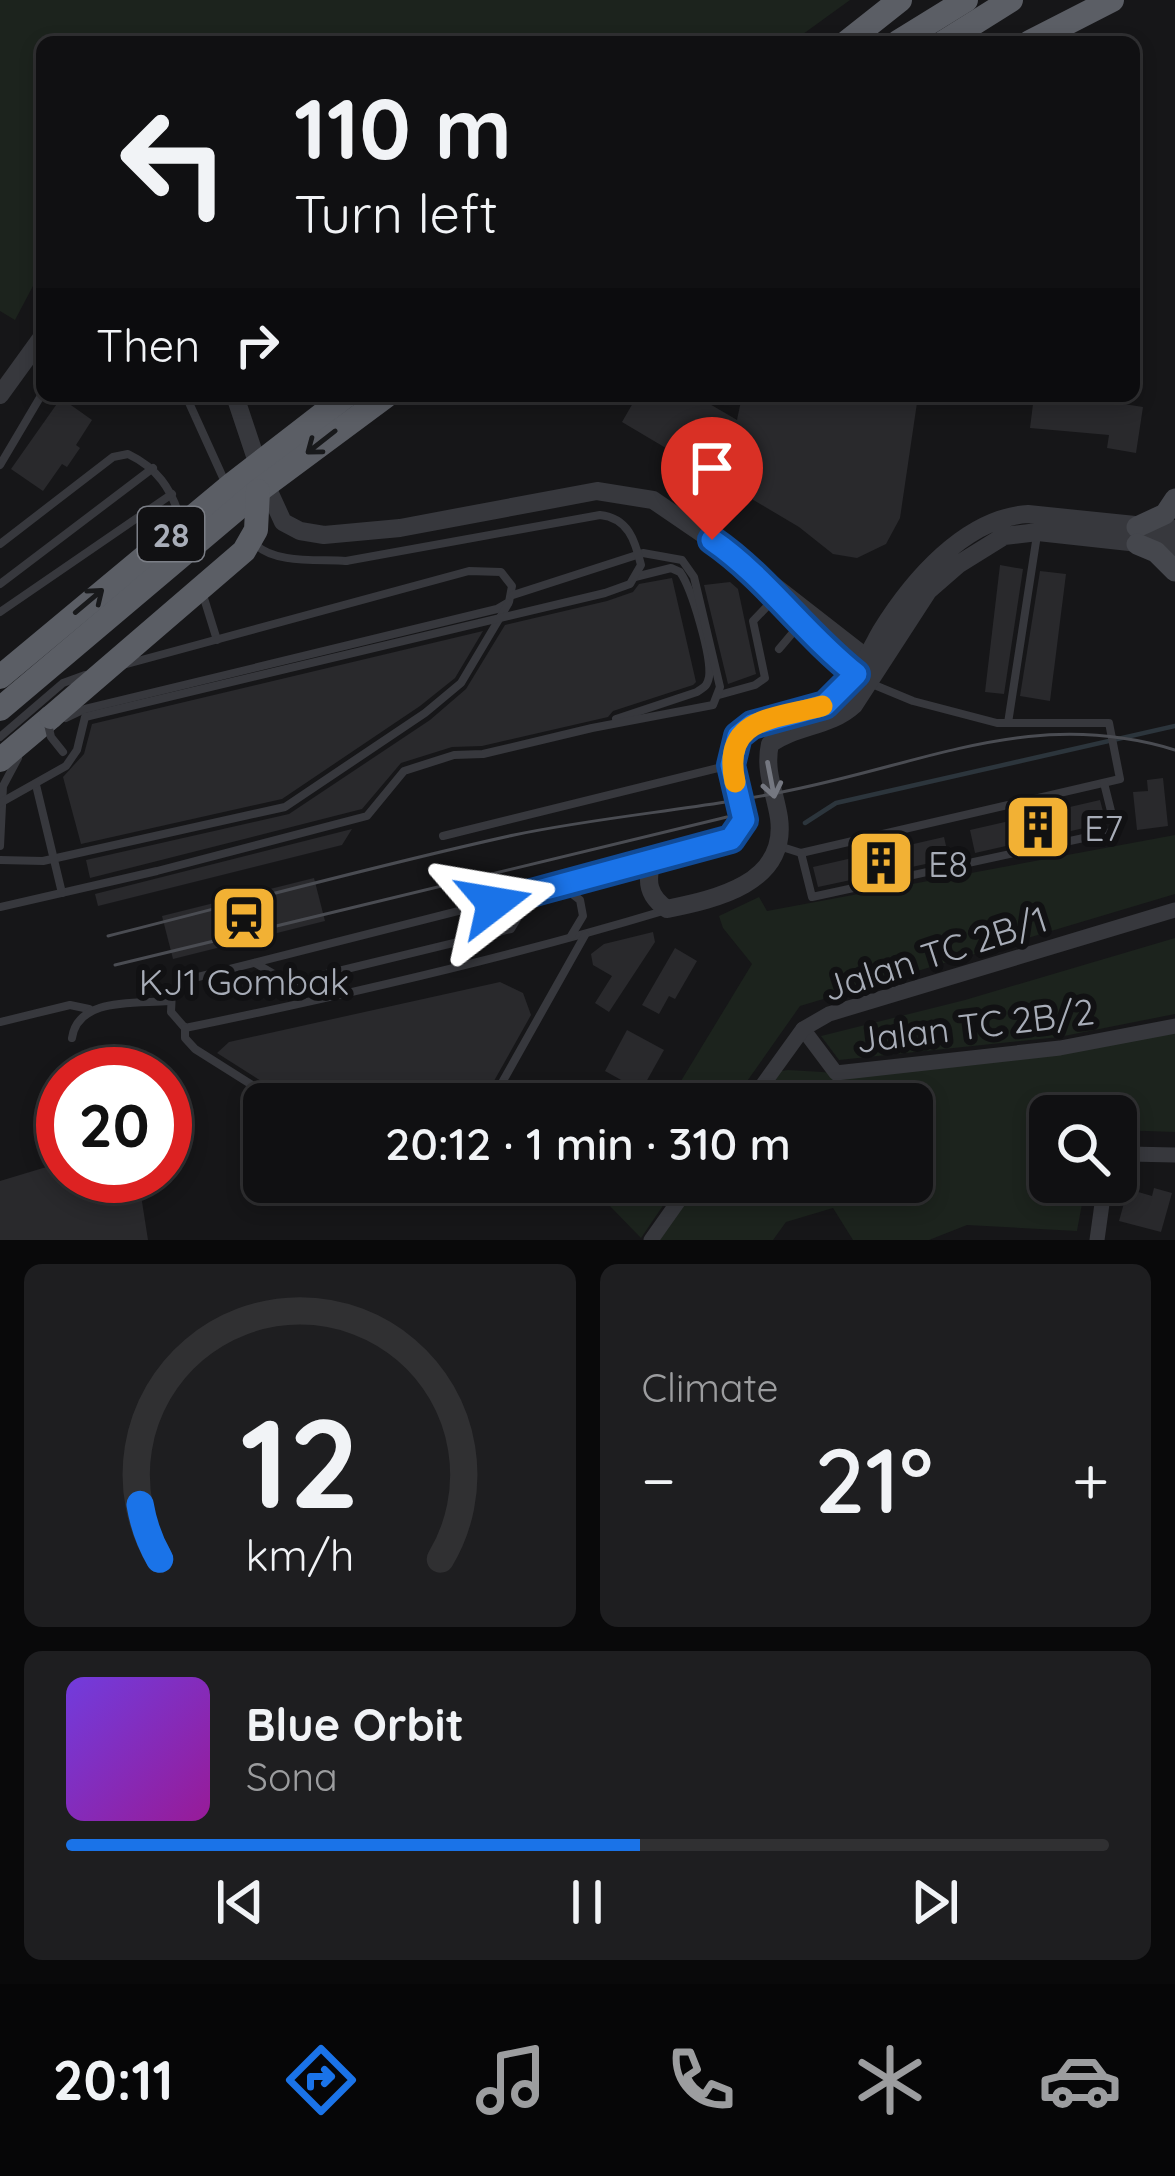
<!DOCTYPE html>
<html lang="en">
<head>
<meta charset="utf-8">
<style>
	body { margin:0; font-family:Quicksand,sans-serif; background:#1e1e20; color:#f1f3f6; height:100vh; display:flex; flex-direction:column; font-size:45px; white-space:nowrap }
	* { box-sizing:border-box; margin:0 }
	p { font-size:39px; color:#9c9d9f }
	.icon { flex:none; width:66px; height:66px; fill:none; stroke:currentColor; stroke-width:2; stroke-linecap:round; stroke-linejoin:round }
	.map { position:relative; height:1240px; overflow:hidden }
	.sheet { display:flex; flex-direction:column; gap:24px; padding:24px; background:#09090a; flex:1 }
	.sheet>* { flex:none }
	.banner { position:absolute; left:36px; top:36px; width:1104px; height:366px; border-radius:18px; box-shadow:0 6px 18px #0003,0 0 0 3px #303032; background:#101012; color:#f1f3f6; overflow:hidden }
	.fabs { position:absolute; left:1029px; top:1095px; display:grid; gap:24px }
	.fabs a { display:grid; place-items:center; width:108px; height:108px; border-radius:18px; background:#101012; box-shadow:0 6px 18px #0003,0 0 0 3px #303032; font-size:60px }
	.speed { position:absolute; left:36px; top:1047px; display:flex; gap:24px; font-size:60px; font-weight:700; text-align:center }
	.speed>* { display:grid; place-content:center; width:156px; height:156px; border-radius:50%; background:#101012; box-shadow:0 6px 18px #0003,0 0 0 3px #303032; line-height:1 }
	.speed .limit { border:18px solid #d22; background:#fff; color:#111 }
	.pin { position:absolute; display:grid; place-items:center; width:102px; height:102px; color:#fff; margin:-123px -51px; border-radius:50% 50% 50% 0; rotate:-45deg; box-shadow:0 0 12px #0007 }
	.pin .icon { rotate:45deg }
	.me { position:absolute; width:132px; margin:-66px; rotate:76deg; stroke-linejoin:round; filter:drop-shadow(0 0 9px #0008) }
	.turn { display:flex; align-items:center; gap:42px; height:252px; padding:0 60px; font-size:54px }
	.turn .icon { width:156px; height:156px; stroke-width:2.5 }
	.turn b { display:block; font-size:84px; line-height:102px }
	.then { display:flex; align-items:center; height:114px; padding:0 60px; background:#0003; gap:24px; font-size:45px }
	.big { font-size:90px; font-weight:600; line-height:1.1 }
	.sheet .tile { flex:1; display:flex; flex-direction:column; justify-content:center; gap:18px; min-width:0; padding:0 42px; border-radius:18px; background:#1e1e20 }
	.sheet .dial { align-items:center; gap:0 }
	.dial svg { height:312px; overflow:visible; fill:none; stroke:#303032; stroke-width:7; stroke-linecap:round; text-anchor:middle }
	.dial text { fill:#f1f3f6; stroke:none }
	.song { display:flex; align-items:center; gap:36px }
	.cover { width:144px; height:144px; border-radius:18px; background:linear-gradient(135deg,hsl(260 70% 55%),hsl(300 70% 35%)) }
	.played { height:12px; border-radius:6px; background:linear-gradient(90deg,#1a73e8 55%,#303032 55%) }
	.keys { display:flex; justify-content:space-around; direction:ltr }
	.heat { display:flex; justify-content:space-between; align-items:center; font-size:66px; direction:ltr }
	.sheet .tiles { flex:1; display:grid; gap:24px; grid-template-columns:1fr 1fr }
	.tile:last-child { grid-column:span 2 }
	.trip { position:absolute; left:243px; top:1083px; width:690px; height:120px; border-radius:18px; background:#101012; box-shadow:0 6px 18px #0003,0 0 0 3px #303032; font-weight:600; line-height:120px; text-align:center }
	.tabs { display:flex; height:192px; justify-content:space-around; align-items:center; background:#060607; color:#9c9d9f }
	.tabs .icon { width:84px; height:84px }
	.tabs .current { color:#1a73e8 }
	.tabs b { font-size:54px; color:#f1f3f6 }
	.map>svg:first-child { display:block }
</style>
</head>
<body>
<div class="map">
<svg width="1175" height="1240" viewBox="0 0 1175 1240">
	<rect width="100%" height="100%" fill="#161618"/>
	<g fill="#1c231d">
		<path d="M 0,0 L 850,0 L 792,42 L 42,42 L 42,269 L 15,320 L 0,311 Z"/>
		<path d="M 1175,835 L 1175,894 L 800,1006 L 731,1104 L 667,1104 L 752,964 L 723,928 L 719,916 L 759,897 L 767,911 Z"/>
		<path d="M 1175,938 L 1175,1014 L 1059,1037 L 839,1060 L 821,1036 L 965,1000 Z"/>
		<path d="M 1175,1029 L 1175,1132 L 1116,1130 L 1116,1116 L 1050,1116 L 1050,1182 L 1086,1182 L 1077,1231 L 967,1225 L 929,1240 L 853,1240 L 833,1208 L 786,1222 L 773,1240 L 659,1240 L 696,1182 L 912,1182 L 912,1104 L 748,1104 L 768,1073 L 788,1070 L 873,1075 Z"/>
		<path d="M 619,1182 L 679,1182 L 641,1238 L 608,1204 Z"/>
	</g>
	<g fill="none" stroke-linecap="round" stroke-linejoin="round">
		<path stroke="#2c353c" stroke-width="4.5" d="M 805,823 L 836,803 L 1175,726"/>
	</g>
	<g fill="#29292c">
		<path d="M 637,396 L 696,396 L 737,420 L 742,396 L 918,396 L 900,518 L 886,544 L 857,558 L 833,554 L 799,527 L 622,422 Z"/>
		<path d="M 1034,396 L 1098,396 L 1098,400 L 1143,407 L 1136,453 L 1107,448 L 1109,435 L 1030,428 Z"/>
		<path d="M 61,398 L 92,420 L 76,445 L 80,448 L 67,467 L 62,464 L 43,491 L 11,469 Z"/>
		<path d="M 1000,565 L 1023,569 L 1004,694 L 985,692 Z"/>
		<path d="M 1040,571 L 1066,574 L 1050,701 L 1020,696 Z"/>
		<path d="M 672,578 L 696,682 L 693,685 L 613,711 L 608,717 L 482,746 L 452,747 L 401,763 L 362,809 L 90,878 L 86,860 L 289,814 L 430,720 L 466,689 L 505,625 L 607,601 L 633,592 L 639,584 Z"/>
		<path d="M 730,582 L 738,589 L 756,674 L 728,684 L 704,585 Z"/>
		<path d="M 483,631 L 455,678 L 420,706 L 282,799 L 81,844 L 63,777 L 84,754 L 92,724 Z"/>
		<path d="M 1163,778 L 1168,826 L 1137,830 L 1133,792 L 1148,791 L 1147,780 Z"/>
		<path d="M 1100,800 L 1106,823 L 975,853 L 970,830 Z"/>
		<path d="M 352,829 L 342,845 L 98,906 L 95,894 Z"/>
		<path d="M 944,837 L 949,859 L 818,887 L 813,867 Z"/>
		<path d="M 314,878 L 325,921 L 173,959 L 162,916 Z"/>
		<path d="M 653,932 L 655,942 L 609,1012 L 595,1003 L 612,976 L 593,965 L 591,954 L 604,944 Z"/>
		<path d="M 675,948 L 697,961 L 675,999 L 669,996 L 659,1014 L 642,1005 Z"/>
		<path d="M 500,982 L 523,993 L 531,1015 L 481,1104 L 290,1104 L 286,1097 L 217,1053 L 229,1042 Z"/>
		<path d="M 627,1030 L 664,1050 L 641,1091 L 605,1071 Z"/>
		<path d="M 63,1162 L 63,1176 L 138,1176 L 148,1240 L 0,1240 L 0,1181 Z"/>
		<path d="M 1154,1188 L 1172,1193 L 1161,1232 L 1119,1221 L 1128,1189 L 1152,1196 Z"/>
	</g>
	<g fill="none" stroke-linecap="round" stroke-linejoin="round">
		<g stroke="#37383d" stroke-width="8">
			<path d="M 186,396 L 225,482"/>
			<path d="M 0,465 L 42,394"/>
			<path d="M 0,544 L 113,457 L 128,454 C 157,468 171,488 180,518"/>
			<path d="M 255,544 C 275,564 318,559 346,561"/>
			<path d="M 0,584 L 153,468"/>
			<path d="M 203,595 L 217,640"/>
			<path d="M 0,612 L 172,494"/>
			<path d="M 779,649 L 801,623"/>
			<path d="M 719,695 L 755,685 L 765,678 L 753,621 L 777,596"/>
			<path d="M 66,718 L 85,709 L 497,609 L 509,602 L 512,586 L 501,572 L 469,571 L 123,665"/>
			<path d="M 616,719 L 697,692 C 704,687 707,687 709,677 C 712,657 692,589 680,572 L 671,568 L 635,577"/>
			<path d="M 1008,723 L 1037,535"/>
			<path d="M 0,737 L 63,683 L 85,675"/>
			<path d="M 443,836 L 730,765"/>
			<path d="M 0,846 L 3,786 L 18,758"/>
			<path d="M 779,846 L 801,853 L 1120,779 L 1109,723 L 997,723 L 913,701 L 872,684"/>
			<path d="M 801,853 L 812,897 L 1116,831 L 1104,783"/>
			<path d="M 0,860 L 43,861 L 285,807 L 425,713 L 461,683 L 508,604"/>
			<path d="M 652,862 L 182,981 L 172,991 L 171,1012 L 185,1028 C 346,995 507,958 663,911"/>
			<path d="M 562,886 L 580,900 L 583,916 L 571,936"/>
			<path d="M 0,907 L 157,871 L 367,816 L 404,771 L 454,755 L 483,754 L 592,728 L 713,705 L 720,687 L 694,577 L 682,560 L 643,553 L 513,595"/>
			<path d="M 255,963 L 289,983 L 511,929 L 532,894"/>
			<path d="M 0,1022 L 70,1005 L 89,1009"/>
			<path d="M 185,1028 L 185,1038 L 195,1049 L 282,1104"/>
			<path d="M 72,1038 C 78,997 135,1004 169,1001"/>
			<path d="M 490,1104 L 585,935"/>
			<path d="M 405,1182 L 424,1194 L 439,1193 L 445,1182"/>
		</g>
		<g stroke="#37383d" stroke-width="15">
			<path d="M 803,1029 L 836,1073 L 1060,1048 L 1175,1026"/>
			<path d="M 749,1104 L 803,1029 L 829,1014 L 1175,910"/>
			<path d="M 1116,1160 L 1129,1154 L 1175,1155"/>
			<path d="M 651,1240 L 692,1182"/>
			<path d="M 1097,1240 L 1105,1182"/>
		</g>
		<g stroke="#37383d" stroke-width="18">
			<path d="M 0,395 L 42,337"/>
			<path d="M 235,396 L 261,474 L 283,522 L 300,531 L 324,535 L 400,528 L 597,491 L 653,500 L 741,560 L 872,662"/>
			<path d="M 1175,529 L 1028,514 C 965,518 912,581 881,631 C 867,656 851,690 826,705 C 801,720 759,711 739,735 C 713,768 760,805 731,839 L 653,861 C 645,881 649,897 667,909 C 715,899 788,884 779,818 C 775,792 764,771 770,744 C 797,725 830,727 854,705 L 928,591 L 959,564 L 1004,536 L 1038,532 L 1175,547"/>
			<path d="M 777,599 L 862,678"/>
		</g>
		<g stroke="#45474d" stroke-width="21">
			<path d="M 1137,527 L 1165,514 L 1175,499"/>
			<path d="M 1137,544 L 1156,552 L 1175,571"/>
		</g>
		<g stroke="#5b5e65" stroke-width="24">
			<path d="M 847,42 L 900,0"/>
			<path d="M 898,42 L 966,0"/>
			<path d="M 944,42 L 1011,0"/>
			<path d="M 1030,42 L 1112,0"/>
			<path d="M 0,760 L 51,717"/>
		</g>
		<g stroke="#4a4c52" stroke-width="3">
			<path d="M 108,936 C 243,902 378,865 514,835 C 609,815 707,809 801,788 C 933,760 1039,708 1175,750"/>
			<path d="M 115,965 L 727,817"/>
		</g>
		<g stroke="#37383d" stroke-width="8">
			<path d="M 48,724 L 51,737 L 63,752"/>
			<path d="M 36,785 L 62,893"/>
			<path d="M 0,803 L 66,766 L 77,750 L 85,717 L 605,593 L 630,584 L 641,565 C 635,540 628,518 600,515 L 346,561"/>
		</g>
		<g stroke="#5b5e65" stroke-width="24">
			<path d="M 0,677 L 231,485 L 346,396"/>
			<path d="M 0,709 L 258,491 L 386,396"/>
			<path d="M 51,717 L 244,551 L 256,530 L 258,491"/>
		</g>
	</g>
	<defs><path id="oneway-shaft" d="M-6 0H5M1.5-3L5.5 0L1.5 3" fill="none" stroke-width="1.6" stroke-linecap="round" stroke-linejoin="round" transform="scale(3)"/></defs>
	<g stroke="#18191b">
		<use href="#oneway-shaft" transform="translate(321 442) rotate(142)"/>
		<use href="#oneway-shaft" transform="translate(89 601) rotate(-40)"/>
	</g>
	<use stroke="#757881" href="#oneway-shaft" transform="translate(771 780) rotate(79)"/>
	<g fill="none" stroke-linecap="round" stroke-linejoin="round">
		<g stroke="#114b97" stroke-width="30">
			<path id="route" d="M 494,903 L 731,839 L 744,820 L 731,765 L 738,736 L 752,725 L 825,705 L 856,674 C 804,633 766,577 712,540"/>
		</g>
		<use href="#route" stroke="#1a73e8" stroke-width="21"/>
		<path stroke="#f59e0b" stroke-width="21" d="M 735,782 C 721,717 775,719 822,706"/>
	</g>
	<defs>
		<g id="building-square" transform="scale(3.45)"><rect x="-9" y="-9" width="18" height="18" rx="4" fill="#f2b134" stroke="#111113"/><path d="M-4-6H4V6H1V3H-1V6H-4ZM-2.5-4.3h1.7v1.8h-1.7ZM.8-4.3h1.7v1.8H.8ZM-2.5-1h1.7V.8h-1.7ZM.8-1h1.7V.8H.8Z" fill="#111"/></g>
		<g id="station-square" transform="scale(3.45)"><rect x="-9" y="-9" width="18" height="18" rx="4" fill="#f2b134" stroke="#111113"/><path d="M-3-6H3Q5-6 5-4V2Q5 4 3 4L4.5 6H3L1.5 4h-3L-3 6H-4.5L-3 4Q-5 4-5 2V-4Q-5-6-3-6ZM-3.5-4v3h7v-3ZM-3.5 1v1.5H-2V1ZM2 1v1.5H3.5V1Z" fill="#111"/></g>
	</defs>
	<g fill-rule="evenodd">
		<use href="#building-square" x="1038" y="827"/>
		<use href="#building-square" x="881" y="863"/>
		<use href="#station-square" x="244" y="918"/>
	</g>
	<g text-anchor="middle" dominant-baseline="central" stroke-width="12" stroke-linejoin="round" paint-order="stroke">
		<rect fill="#111113" stroke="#7b7e86" stroke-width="3" x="138" y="507" width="66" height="54" rx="9"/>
		<g font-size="33" font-weight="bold" fill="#a8adb8">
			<text x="171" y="534">28</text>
		</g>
		<g font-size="36" fill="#a8adb8" stroke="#111113" text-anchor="start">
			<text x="1084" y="827">E7</text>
			<text x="928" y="863">E8</text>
			<text x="244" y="981" text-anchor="middle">KJ1 Gombak</text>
		</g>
		<g font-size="36" fill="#a8adb8" stroke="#111113">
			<text transform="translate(935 953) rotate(-18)">Jalan TC 2B/1</text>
			<text transform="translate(975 1025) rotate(-7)">Jalan TC 2B/2</text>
		</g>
	</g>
</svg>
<div class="fabs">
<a><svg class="icon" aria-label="search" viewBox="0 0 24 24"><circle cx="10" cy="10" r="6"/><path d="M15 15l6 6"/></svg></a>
</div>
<div class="speed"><div class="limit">20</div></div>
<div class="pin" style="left:712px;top:540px;background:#d93025"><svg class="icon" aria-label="arrive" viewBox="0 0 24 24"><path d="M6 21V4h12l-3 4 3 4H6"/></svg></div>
<svg class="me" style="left:494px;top:903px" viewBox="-20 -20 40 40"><path d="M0-17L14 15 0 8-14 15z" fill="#1a73e8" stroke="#fff" stroke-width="4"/></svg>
<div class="trip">20:12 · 1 min · 310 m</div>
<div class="banner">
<div class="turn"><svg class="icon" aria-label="left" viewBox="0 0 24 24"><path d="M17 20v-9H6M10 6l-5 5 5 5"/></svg><div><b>110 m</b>Turn left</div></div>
<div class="then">Then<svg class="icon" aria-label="right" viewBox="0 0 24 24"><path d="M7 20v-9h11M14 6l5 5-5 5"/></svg></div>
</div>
</div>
<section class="sheet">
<div class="tiles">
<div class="tile dial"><svg viewBox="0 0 100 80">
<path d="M14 69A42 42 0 1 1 86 69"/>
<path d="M14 69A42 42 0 0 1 9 55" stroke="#1a73e8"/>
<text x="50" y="56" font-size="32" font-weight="700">12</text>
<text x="50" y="72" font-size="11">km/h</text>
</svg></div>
<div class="tile"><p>Climate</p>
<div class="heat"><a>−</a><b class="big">21°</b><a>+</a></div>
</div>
<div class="tile">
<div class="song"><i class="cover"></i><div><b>Blue Orbit</b><p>Sona</p></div></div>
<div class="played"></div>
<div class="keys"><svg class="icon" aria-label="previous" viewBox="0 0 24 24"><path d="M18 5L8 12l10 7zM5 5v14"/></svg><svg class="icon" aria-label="pause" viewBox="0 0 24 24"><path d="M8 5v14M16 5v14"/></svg><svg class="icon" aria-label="next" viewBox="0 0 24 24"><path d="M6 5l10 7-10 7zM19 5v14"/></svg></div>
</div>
</div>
</section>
<nav class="tabs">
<b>20:11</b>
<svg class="icon current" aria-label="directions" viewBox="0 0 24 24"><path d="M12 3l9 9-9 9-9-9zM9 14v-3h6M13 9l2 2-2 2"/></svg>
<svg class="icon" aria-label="music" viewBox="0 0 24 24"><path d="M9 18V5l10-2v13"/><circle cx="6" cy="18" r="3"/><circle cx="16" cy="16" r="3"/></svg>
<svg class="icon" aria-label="phone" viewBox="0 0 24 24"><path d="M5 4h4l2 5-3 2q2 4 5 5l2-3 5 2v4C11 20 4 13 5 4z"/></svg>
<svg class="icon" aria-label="climate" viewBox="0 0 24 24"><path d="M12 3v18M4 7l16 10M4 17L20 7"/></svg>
<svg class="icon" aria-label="car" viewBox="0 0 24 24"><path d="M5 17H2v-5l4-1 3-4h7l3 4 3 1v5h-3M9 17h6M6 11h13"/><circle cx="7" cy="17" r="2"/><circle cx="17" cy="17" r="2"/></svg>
</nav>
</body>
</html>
